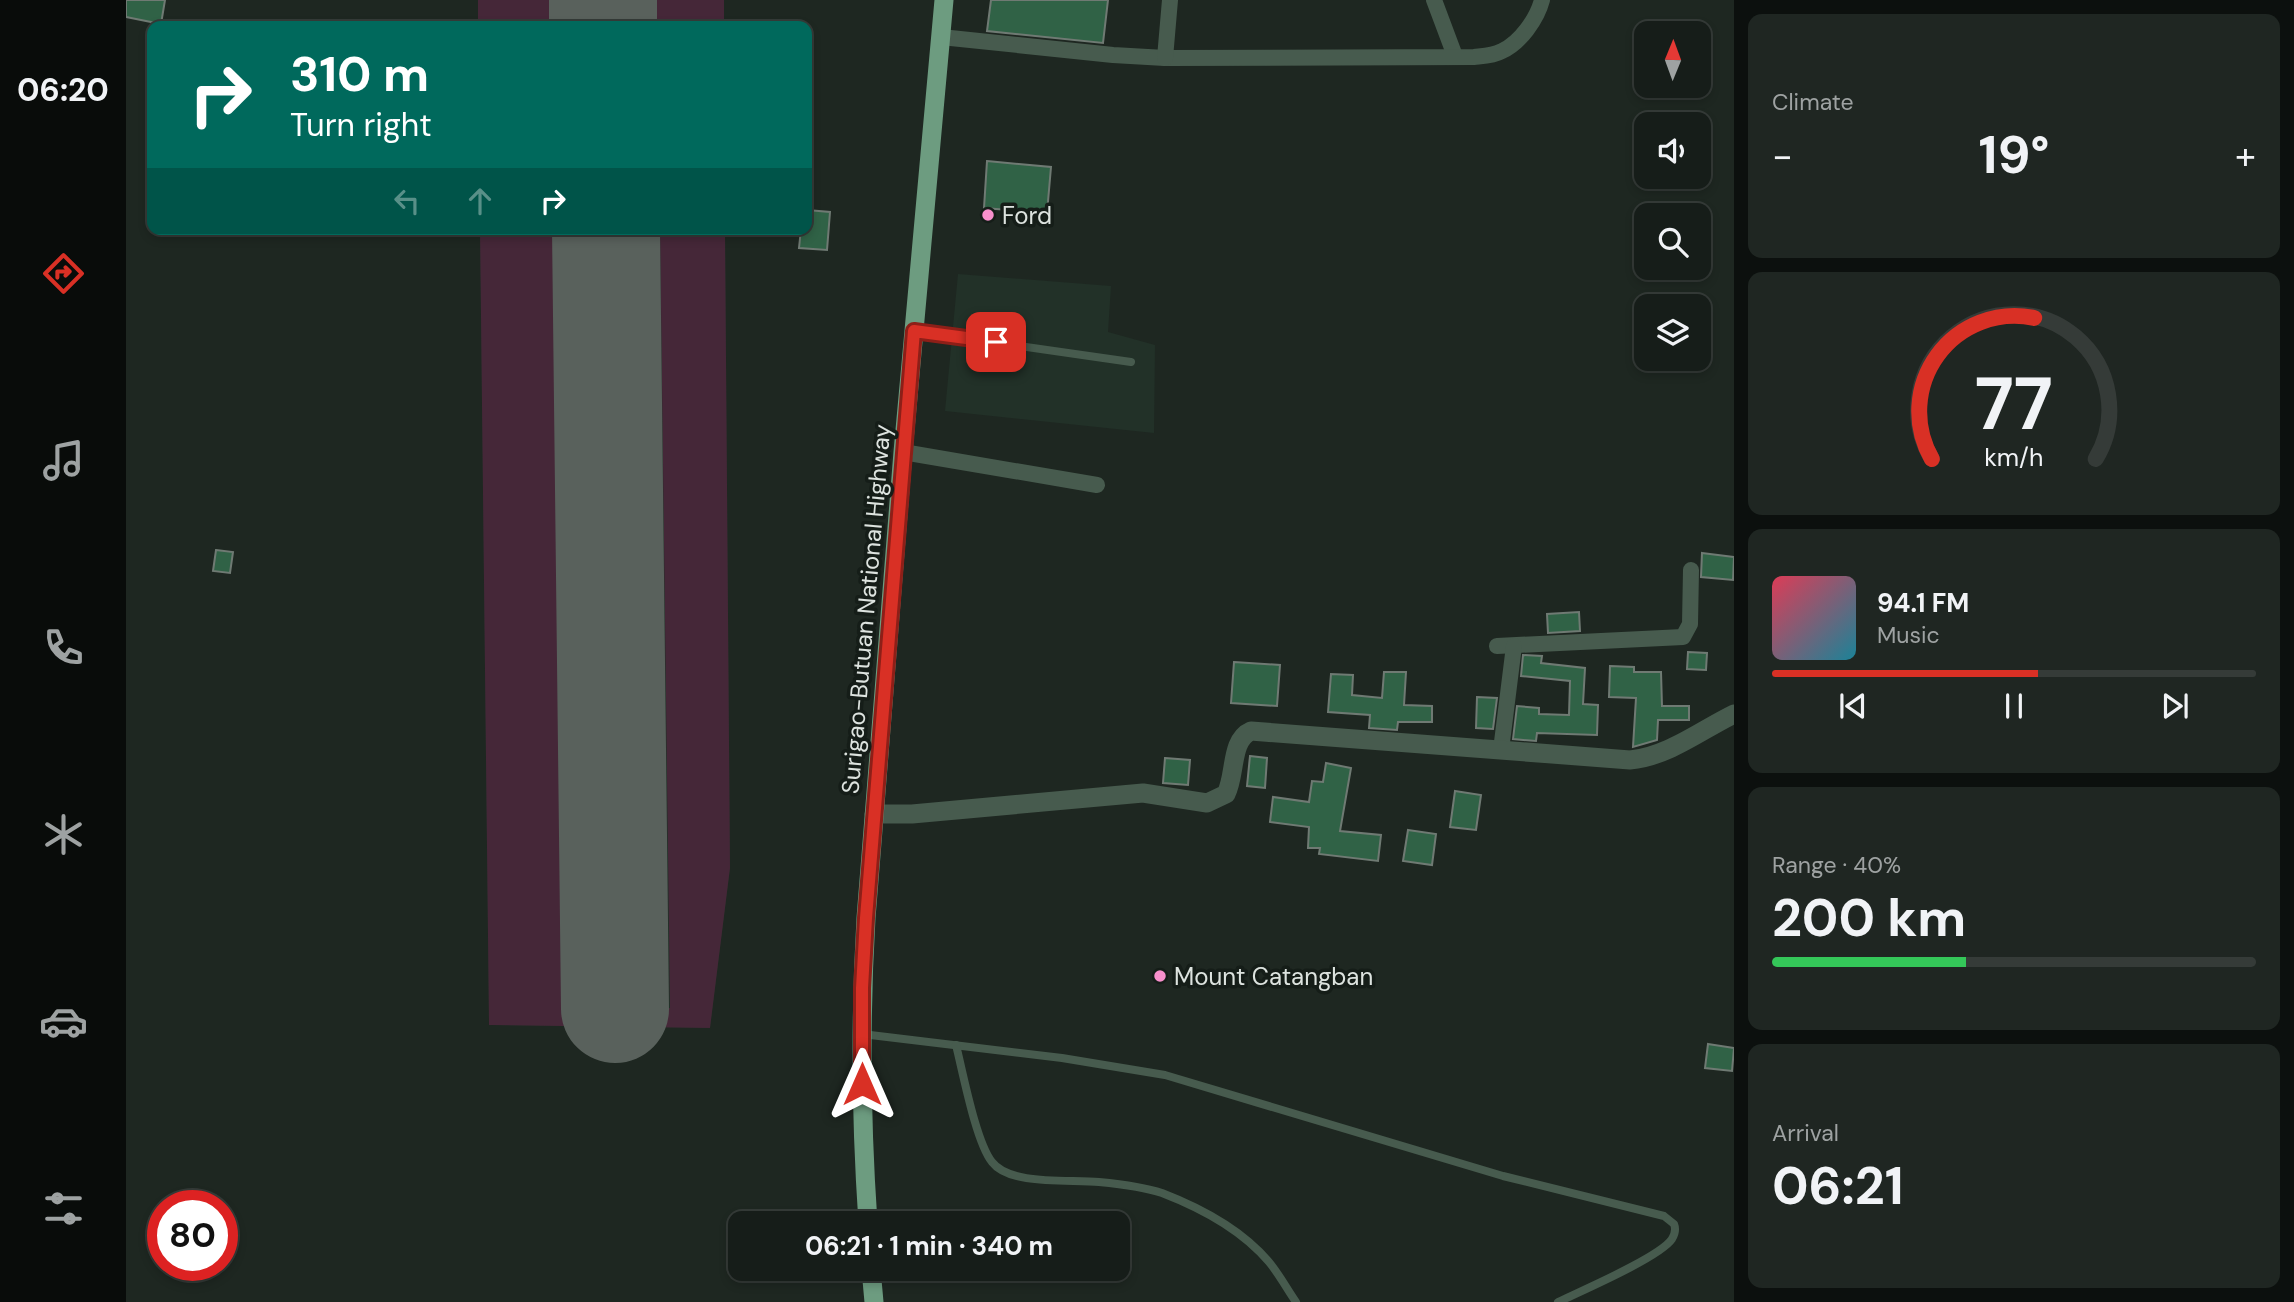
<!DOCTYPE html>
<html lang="en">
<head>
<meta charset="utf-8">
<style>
	body { margin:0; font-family:"DM Sans",sans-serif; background:#1f2622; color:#f1f3f6; height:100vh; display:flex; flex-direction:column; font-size:26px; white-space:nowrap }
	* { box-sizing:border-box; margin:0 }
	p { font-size:23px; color:#9ea2a2 }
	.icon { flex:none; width:38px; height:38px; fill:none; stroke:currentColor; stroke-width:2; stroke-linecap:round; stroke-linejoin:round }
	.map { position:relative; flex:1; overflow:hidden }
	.panel { display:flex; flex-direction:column; gap:14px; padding:14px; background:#0c100e; width:560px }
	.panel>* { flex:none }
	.hud { position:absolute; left:21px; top:21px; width:665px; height:214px; border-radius:14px; box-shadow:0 4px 10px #0003,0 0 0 2px #353b38; background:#00695c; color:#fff; overflow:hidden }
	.needle { width:46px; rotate:1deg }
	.tools { position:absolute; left:1508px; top:21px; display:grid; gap:14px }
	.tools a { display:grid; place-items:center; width:77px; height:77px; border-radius:14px; background:#161d19; box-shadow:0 4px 10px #0003,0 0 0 2px #353b38; font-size:35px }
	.speed { position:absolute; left:21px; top:1190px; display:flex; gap:14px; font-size:35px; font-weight:700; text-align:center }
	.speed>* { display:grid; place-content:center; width:91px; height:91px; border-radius:50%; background:#161d19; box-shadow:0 4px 10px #0003,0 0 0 2px #353b38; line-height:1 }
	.speed .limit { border:10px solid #d22; background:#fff; color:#111 }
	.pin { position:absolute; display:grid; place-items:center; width:60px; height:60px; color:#fff; margin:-30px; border-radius:14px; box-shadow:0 4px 10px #0006 }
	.me { position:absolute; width:77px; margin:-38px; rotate:0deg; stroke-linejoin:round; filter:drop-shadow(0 0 5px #0008) }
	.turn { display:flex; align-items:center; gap:24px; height:147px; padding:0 28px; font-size:32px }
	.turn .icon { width:91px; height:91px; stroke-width:2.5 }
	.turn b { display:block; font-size:49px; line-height:60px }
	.lanes { display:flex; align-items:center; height:66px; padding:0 28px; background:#0003; justify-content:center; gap:35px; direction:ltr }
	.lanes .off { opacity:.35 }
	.big { font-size:52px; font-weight:700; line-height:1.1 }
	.panel .tile { flex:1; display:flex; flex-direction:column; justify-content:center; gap:10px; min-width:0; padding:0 24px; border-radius:14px; background:#1f2622 }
	.panel .dial { align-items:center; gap:0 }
	.dial svg { height:182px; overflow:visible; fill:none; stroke:#353b38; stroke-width:7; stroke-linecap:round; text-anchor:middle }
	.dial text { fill:#f1f3f6; stroke:none }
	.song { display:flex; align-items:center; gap:21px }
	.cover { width:84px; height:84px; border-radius:10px; background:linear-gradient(135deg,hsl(350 70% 55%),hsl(190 70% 35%)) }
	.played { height:7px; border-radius:4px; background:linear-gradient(90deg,#d93025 55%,#353b38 55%) }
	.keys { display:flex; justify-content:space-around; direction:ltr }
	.heat { display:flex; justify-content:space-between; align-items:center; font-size:38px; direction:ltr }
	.charge { height:10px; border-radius:5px; background:linear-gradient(90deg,#34c759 40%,#353b38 0) }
	.trip { position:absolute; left:602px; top:1211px; width:402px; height:70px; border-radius:14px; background:#161d19; box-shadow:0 4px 10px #0003,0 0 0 2px #353b38; font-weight:700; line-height:70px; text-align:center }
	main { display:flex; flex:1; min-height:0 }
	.tabs { display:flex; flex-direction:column; width:126px; justify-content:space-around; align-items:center; background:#090c0a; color:#9ea2a2 }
	.tabs .icon { width:49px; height:49px }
	.tabs .selected { color:#d93025 }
	.tabs b { font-size:32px; color:#f1f3f6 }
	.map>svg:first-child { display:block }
</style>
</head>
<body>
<main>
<nav class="tabs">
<b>06:20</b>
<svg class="icon selected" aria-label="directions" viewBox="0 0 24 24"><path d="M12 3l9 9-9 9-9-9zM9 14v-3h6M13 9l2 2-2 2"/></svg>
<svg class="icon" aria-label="music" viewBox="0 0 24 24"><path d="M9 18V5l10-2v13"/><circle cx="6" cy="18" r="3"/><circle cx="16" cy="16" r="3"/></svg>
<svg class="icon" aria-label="phone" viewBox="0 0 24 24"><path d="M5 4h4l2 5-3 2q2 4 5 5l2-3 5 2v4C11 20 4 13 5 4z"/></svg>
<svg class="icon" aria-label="climate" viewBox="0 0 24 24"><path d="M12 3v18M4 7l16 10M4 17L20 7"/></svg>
<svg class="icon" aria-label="car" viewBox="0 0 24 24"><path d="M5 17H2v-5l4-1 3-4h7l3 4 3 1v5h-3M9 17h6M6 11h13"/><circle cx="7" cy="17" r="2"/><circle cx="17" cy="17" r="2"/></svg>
<svg class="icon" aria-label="filters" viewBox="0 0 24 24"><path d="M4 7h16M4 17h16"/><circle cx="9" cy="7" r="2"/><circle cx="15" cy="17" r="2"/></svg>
</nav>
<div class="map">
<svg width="1608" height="1302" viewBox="0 0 1608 1302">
	<rect width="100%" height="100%" fill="#1e2721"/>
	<g fill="#223128">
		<rect x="352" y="0" width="246" height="26"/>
		<path d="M 354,229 L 599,229 L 604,868 L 584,1028 L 363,1025 Z"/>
		<path d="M 832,274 L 985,286 L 982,332 L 1029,345 L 1028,433 L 819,411 Z"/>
	</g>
	<g fill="#452738">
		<rect x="352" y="0" width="72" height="26"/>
		<rect x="531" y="0" width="67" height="26"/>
		<path d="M 354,229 L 427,229 L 437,1009 L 544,1008 L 534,229 L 599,229 L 604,868 L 584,1028 L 363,1025 Z"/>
	</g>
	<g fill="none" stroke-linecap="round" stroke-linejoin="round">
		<g stroke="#59615c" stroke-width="108">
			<path d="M 477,0 L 477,26"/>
			<path d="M 480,229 L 489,1009"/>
		</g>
	</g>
	<g fill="#306246" stroke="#6f7a73" stroke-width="2">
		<path d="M 0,0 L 39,0 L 35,24 L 0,17 Z"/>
		<path d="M 865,0 L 982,0 L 977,43 L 861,31 Z"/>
		<path d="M 861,161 L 925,167 L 921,213 L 858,208 Z"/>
		<path d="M 681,210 L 704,212 L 701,250 L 673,248 L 675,229 L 681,229 Z"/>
		<path d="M 90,550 L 107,552 L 104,573 L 87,571 Z"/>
		<path d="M 1576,553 L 1608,557 L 1607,580 L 1575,577 Z"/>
		<path d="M 1453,612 L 1454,631 L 1422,633 L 1421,614 Z"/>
		<path d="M 1562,652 L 1581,653 L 1580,670 L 1561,669 Z"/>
		<path d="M 1397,655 L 1416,656 L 1415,663 L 1459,668 L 1457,704 L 1472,705 L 1471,735 L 1411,733 L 1410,741 L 1387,739 L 1391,706 L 1413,708 L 1413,714 L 1443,715 L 1444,681 L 1395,676 Z"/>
		<path d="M 1108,662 L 1154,665 L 1151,706 L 1105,703 Z"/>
		<path d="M 1484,666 L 1508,667 L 1508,672 L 1535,672 L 1536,706 L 1563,706 L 1563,720 L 1532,720 L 1531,740 L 1507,747 L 1510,698 L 1483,697 Z"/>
		<path d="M 1258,672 L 1280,672 L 1278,705 L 1306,706 L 1306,722 L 1272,722 L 1271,730 L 1243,728 L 1244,715 L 1202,712 L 1205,674 L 1227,675 L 1226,695 L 1256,698 Z"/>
		<path d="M 1351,697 L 1371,698 L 1367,729 L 1350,728 Z"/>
		<path d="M 1124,756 L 1141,758 L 1139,788 L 1121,786 Z"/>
		<path d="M 1039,758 L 1064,760 L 1062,785 L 1037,783 Z"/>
		<path d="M 1200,763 L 1225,768 L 1214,831 L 1255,835 L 1252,861 L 1193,854 L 1194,848 L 1182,848 L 1183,827 L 1144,822 L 1147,797 L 1183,802 L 1186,781 L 1197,782 Z"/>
		<path d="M 1329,791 L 1355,795 L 1350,830 L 1324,827 Z"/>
		<path d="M 1282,830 L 1310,834 L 1306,865 L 1277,861 Z"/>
		<path d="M 1582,1044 L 1608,1048 L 1606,1071 L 1579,1068 Z"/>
	</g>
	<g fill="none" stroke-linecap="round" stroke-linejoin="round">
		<g stroke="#475b4e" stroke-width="8">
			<path d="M 788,331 L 1005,362"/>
			<path d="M 736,1034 L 936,1058 L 1039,1075 L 1377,1176 L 1538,1216 L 1548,1224 C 1550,1229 1549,1234 1546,1239 C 1534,1257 1455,1291 1432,1302"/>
			<path d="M 830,1045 C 837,1073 850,1142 866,1162 C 884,1186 945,1179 973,1182 C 993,1184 1018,1187 1036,1193 C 1075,1208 1116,1230 1143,1262 C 1153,1274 1161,1289 1170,1302"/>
		</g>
		<g stroke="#475b4e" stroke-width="16">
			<path d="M 1308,0 L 1329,56"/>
			<path d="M 815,37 L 987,55 L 1039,58 L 1348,57 C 1358,56 1367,56 1376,51 C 1394,43 1411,19 1416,0"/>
			<path d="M 1039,58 L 1044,0"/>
			<path d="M 777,452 L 971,485"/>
			<path d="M 1371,646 L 1557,637 L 1564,624 L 1565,570"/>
			<path d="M 1375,750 L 1388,646"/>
		</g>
		<path stroke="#475b4e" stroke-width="19" d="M 748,814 L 786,814 L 1017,793 L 1081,803 L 1100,794 C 1110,775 1104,740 1125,731 L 1504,760 C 1541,757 1575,730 1608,714"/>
		<g stroke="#6d9c80" stroke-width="19">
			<path d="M 742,1223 C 735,1121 734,1019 740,918 L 777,452 L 818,0"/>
			<path d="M 745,1269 L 748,1302"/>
		</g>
	</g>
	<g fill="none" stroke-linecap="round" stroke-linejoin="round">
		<g stroke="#8d1f18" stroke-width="18">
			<path id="route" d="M 736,1084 L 736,988 L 740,918 L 788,331 L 870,342"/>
		</g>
		<use href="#route" stroke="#d93025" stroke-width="12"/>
	</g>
	<g fill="#f890cc" stroke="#151d18" stroke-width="2.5">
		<circle cx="862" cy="215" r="7"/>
		<circle cx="1034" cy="976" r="7"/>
	</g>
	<g text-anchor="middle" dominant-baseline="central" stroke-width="7" stroke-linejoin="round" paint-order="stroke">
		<g font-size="24" fill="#dde3df" stroke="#151d18" text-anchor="start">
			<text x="876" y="215">Ford</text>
			<text x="1048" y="976">Mount Catangban</text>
		</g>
		<g font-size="24" fill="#dde3df" stroke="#151d18">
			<text transform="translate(740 609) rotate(-85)">Surigao-Butuan National Highway</text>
		</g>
	</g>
</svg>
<div class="tools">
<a><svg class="needle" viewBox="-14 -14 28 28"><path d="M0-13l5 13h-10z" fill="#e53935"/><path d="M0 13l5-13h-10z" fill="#9ea2a2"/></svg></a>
<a><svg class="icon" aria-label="sound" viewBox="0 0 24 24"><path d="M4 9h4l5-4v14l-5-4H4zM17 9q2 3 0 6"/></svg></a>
<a><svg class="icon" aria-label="search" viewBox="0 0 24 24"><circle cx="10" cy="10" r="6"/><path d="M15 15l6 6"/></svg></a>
<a><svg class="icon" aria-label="layers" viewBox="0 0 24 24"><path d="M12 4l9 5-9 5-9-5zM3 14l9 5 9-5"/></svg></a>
</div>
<div class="speed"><div class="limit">80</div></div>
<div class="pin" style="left:870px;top:342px;background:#d93025"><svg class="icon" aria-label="arrive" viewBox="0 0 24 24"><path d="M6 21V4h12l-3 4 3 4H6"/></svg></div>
<svg class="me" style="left:736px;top:1084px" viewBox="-20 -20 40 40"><path d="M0-17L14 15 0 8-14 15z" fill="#d93025" stroke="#fff" stroke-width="4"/></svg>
<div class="trip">06:21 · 1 min · 340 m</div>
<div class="hud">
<div class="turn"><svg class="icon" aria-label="right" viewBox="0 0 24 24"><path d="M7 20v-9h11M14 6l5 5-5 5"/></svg><div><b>310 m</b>Turn right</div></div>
<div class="lanes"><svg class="icon off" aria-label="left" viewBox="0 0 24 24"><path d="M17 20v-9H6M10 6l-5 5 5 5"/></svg><svg class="icon off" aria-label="ahead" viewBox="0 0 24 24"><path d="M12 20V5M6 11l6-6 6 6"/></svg><svg class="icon" aria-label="right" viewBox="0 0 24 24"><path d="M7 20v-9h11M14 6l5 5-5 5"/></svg></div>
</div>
</div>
<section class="panel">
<div class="tile"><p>Climate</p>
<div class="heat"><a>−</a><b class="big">19°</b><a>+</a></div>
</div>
<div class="tile dial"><svg viewBox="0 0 100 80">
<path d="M14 69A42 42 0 1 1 86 69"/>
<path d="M14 69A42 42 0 0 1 59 7" stroke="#d93025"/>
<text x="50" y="56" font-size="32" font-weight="700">77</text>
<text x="50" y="72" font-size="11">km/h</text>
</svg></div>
<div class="tile">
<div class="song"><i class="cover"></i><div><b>94.1 FM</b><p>Music</p></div></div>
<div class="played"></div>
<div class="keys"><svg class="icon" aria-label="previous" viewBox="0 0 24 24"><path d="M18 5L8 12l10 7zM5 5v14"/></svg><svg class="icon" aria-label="pause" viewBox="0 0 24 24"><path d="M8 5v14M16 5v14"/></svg><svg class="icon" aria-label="next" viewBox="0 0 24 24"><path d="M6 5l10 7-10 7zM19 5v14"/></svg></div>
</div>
<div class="tile"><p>Range · 40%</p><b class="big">200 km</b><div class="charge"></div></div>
<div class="tile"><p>Arrival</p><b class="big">06:21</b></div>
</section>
</main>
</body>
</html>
